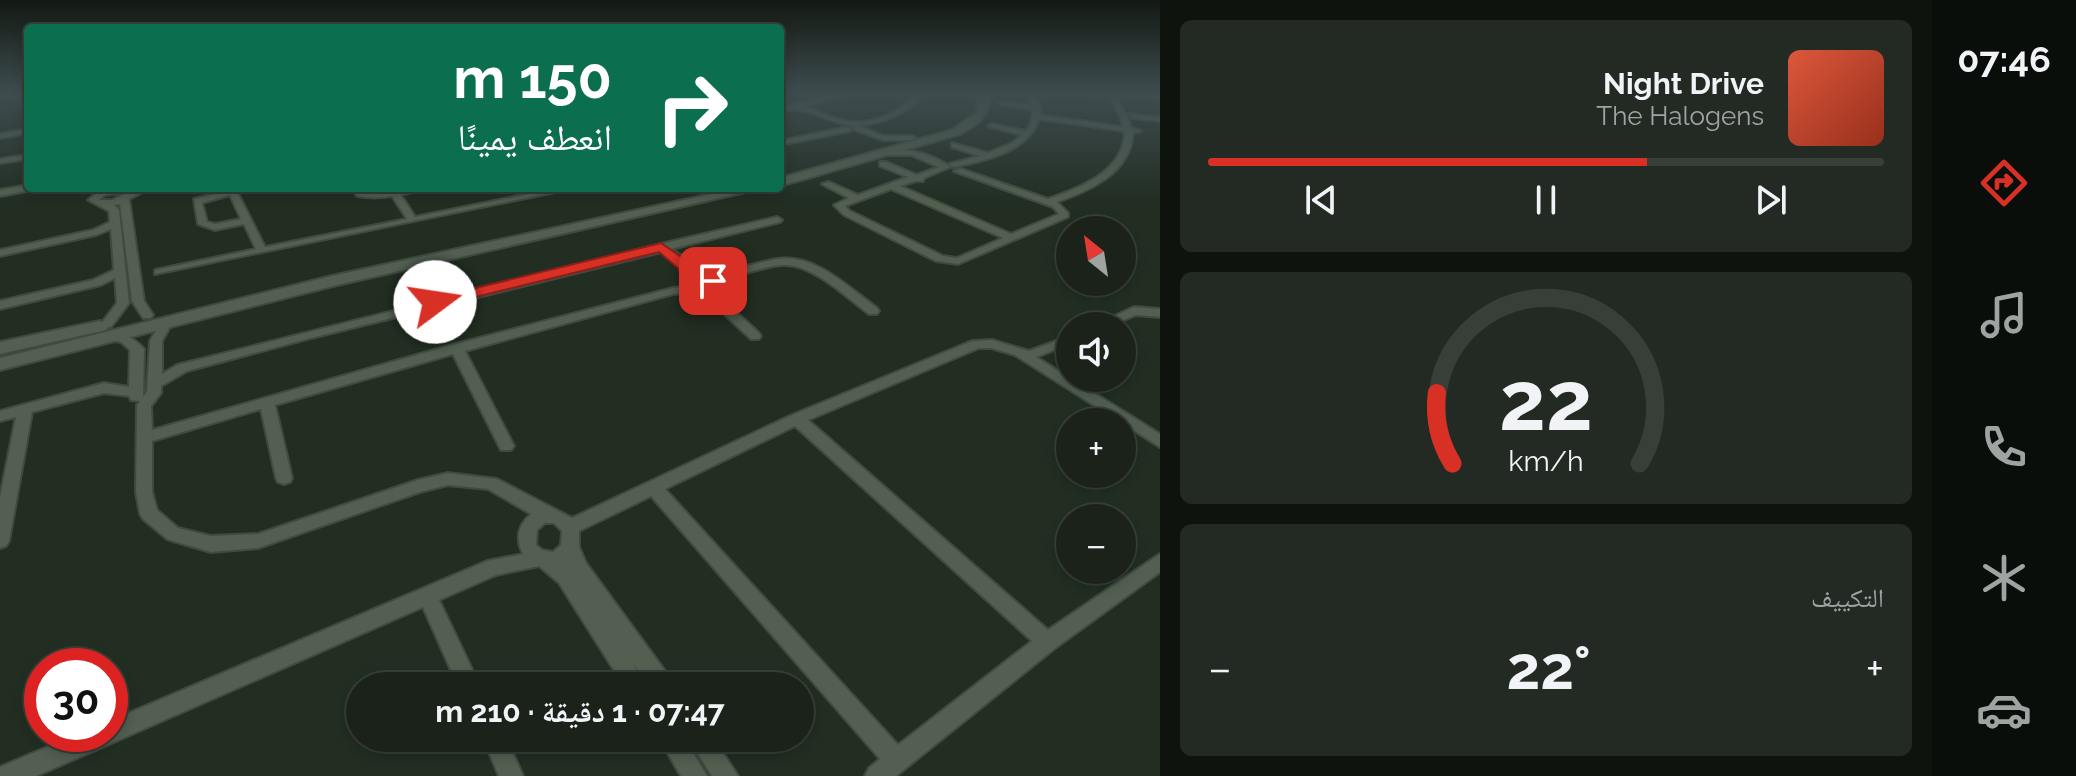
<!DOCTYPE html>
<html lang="ar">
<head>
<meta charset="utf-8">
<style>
	body { margin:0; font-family:Raleway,"Noto Naskh Arabic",sans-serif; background:#232a23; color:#f1f3f6; direction:rtl; height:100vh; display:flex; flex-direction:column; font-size:30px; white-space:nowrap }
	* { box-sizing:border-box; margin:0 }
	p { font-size:26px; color:#9fa4a2 }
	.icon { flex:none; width:44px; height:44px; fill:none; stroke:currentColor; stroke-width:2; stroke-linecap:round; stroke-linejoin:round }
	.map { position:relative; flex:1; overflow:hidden; direction:ltr }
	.sheet { display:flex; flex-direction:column; gap:20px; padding:20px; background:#0e130e; width:772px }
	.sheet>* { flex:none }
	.banner { position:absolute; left:24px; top:24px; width:760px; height:168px; border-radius:8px; box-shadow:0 4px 12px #0003,0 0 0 2px #383f39; direction:rtl; background:#0b6e4f; color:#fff; overflow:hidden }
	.needle { width:52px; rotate:330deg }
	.controls { position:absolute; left:1056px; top:216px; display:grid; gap:16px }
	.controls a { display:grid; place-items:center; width:80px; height:80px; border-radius:50%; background:#1a221a; box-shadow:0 4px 12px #0003,0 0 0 2px #383f39; font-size:40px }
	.speed { position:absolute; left:24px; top:648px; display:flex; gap:16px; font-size:40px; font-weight:700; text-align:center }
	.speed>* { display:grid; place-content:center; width:104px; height:104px; border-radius:50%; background:#1a221a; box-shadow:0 4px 12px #0003,0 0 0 2px #383f39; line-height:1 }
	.speed .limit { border:12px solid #d22; background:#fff; color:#111 }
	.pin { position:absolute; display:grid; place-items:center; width:68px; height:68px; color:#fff; margin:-34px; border-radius:16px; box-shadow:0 4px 12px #0006 }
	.me { position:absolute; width:88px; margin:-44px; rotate:76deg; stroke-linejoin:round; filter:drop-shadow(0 0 6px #0008) }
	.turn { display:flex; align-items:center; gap:28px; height:168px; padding:0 40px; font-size:36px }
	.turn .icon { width:104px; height:104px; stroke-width:2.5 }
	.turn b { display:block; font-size:56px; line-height:68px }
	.big { font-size:60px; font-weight:700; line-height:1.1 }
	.sheet .tile { flex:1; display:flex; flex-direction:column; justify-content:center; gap:12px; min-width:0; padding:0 28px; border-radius:12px; background:#232a23 }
	.sheet .dial { align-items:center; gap:0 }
	.dial svg { height:208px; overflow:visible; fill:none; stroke:#383f39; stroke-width:7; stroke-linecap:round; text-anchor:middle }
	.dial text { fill:#f1f3f6; stroke:none }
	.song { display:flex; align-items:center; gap:24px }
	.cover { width:96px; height:96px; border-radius:12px; background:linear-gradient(135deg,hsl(10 70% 55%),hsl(10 70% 35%)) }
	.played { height:8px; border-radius:4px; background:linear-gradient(90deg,#d93025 65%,#383f39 65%) }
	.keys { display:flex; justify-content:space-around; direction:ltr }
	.heat { display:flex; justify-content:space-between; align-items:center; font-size:44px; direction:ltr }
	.trip { position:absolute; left:346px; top:672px; width:468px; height:80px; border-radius:40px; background:#1a221a; box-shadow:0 4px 12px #0003,0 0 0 2px #383f39; font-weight:700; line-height:80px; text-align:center; direction:rtl }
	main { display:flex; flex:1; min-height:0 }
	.menu { display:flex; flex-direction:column; width:144px; justify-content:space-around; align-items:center; background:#0a0e0a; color:#9fa4a2 }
	.menu .icon { width:56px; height:56px }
	.menu .selected { color:#d93025 }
	.menu b { font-size:36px; color:#f1f3f6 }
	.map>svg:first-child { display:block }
</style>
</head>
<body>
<main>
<nav class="menu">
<b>07:46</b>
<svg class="icon selected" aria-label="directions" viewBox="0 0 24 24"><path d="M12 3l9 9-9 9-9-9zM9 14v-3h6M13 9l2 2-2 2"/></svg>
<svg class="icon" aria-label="music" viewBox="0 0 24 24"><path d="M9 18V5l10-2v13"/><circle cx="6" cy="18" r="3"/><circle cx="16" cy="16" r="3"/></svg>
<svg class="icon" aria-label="phone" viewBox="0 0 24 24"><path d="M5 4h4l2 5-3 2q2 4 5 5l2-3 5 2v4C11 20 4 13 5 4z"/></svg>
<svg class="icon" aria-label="climate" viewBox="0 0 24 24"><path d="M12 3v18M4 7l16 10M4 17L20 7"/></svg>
<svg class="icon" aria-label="car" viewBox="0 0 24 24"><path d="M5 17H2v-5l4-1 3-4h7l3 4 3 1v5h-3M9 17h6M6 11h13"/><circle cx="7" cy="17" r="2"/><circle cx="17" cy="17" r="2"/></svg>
</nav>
<section class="sheet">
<div class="tile">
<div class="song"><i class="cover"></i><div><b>Night Drive</b><p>The Halogens</p></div></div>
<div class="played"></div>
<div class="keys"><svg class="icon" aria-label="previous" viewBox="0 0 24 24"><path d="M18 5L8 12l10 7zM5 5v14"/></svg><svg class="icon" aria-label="pause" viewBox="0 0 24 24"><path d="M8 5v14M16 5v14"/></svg><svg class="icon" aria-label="next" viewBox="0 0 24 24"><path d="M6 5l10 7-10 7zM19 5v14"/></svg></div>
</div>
<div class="tile dial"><svg viewBox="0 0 100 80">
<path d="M14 69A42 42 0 1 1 86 69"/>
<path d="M14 69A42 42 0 0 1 8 42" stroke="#d93025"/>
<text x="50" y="56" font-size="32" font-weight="700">22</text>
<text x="50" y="72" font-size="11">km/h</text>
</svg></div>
<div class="tile"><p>التكييف</p>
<div class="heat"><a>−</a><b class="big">22°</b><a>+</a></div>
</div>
</section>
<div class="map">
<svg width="1160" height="776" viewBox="0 0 1160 776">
	<rect width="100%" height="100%" fill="#222e22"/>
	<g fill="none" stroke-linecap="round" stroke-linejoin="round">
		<g stroke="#404b40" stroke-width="4">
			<g id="street">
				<path d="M 838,93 L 849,93 L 805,106 C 818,111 833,119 848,121 C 871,126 903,111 917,93 L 924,93 C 908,114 885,122 859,126 L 884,136 L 912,136 L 916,138 L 912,140 L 883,140 L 853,129 L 853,126 C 824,123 811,104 780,112 L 780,108 Z"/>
				<path d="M 1028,93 L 1034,93 L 1041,108 L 1040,115 L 1123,127 L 1120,115 L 1108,96 L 1082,93 L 1160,95 L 1160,99 L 1115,97 L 1127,115 L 1131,128 L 1141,131 L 1133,133 C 1130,173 1091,190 1057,202 L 1068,213 L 1068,217 L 958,264 L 936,261 L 844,215 L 834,205 L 849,198 L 822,184 L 829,182 L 858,195 L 908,177 L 880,166 L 880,162 L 886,162 L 917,175 L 939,167 L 911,155 L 887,155 L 883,153 C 902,145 934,154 950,167 L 924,178 L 923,181 L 916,181 L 900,186 L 1011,234 L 1059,214 L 1053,207 L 954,171 L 961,169 L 1048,199 C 1081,187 1124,172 1125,131 L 1039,119 C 1028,152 984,161 953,167 L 949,164 L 980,156 L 952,147 L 952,143 L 988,153 L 1012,143 L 1022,135 L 988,126 L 992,124 L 1026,131 L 1031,123 L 1033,110 L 999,104 L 1002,102 L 1032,105 ZM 891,189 L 1003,238 L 957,258 L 943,256 L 850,211 L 845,206 Z"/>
				<path d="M 0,94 L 28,96 L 28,100 L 0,98 Z"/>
				<path d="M 1129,114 L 1160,117 L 1160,121 L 1132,118 Z"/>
				<path d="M 847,127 L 851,129 L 850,131 L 780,145 L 780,141 Z"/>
				<path d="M 28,129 L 28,133 L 0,138 L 0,134 Z"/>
				<path d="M 28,155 L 28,159 L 0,163 L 0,159 Z"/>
				<path d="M 28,185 L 28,188 L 33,188 L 32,190 L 0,196 L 0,190 Z"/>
				<path d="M 116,188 L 132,191 L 151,188 L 129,199 L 144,301 L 153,315 L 151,318 L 143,318 L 132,301 L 120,204 L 114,205 L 119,210 L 129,303 L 111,327 L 103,327 L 101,324 L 117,303 L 115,278 L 101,285 L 0,309 L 0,301 L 93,280 L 114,270 L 111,229 L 96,235 L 0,256 L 0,250 L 93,230 L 110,222 L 109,211 L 88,200 L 99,191 ZM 120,193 L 124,194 L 112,200 L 99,200 L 105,195 Z"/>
				<path d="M 227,188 L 235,188 L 265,247 L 407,219 L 392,196 C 380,198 369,198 357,196 L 352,188 L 378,193 L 407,188 L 426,188 L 401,195 L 415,217 L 558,188 L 575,188 L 155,274 L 155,270 L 256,249 L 244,224 L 215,230 L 198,224 L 194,199 L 228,191 ZM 230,195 L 241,219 L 215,224 L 207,222 L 202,203 Z"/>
				<path d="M 777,217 L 782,220 L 780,222 L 671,249 L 709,274 C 732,272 754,263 777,259 C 815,253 849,288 877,308 L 879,311 L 877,314 L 869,314 C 847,298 812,263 783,265 C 761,266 739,277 716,281 L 724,301 L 759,333 L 761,336 L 759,339 L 751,339 L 707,298 L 705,296 L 709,291 L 673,294 L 465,351 L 514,446 L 511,450 L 501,450 L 453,354 L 275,405 L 292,478 L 290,482 L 284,484 L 278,482 L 276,478 L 261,409 L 152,441 L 152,492 L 157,510 L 178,528 L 211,536 L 258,534 L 418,480 L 448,473 L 497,479 L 572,518 L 792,415 L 972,341 L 992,340 L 1029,351 L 1070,336 L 1070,344 L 1036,357 L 1160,434 L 1160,447 L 1015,355 L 991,348 L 979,348 L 808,420 L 1048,630 L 1160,554 L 1160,572 L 1054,649 L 896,776 L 865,776 L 869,768 L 880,759 L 651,496 L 579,531 L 579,547 L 586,563 L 670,678 L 673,686 L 649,686 L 632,661 L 647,686 L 624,686 L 559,583 L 539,566 L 496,575 L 439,600 L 480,686 L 458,686 L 423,607 L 36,776 L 0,776 L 0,767 L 78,734 L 110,734 L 110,721 L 487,561 L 523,554 C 515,538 518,525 531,514 L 488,489 L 448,485 L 420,492 L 258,548 L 211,552 L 173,541 L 167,539 L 143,519 L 140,514 L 136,492 L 137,405 L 140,401 L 131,400 L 129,396 L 104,393 L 32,412 L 9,541 L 6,546 L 0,548 L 0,497 L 16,417 L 0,421 L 0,411 L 104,383 L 129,387 L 130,350 L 121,342 L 109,340 L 107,337 L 109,334 C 123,332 134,338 144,349 L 143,397 L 147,392 L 150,341 L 162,320 L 170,320 L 172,323 L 162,341 L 162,374 L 177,365 L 661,244 ZM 661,252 L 694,275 L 682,282 L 687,287 L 673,288 L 452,345 L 152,430 L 151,406 L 161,393 L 161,386 L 187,371 L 307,339 ZM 700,280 L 705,281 L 707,285 L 700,286 L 696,283 ZM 795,426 L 1032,641 L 898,745 L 665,489 ZM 545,523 L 554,523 L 562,531 L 561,545 L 553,552 L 542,550 L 536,545 L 537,530 Z"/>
				<path d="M 1134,307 L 1160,309 L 1160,317 L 1136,315 L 1109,326 L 1093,326 Z"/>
				<path d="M 483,738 L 506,738 L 523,776 L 499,776 Z"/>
				<path d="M 659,738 L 684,738 L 707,776 L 681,776 Z"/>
				<path d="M 688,738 L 713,738 L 738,776 L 712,776 Z"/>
			</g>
		</g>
		<g stroke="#404b40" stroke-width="4">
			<g id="secondary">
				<path d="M 978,93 L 988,93 C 993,115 977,125 960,134 L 780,186 L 780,178 L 952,130 L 977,112 Z"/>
				<path d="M 739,188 L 763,188 L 333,286 L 0,370 L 0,358 L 332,276 Z"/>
				<path d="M 100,321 L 109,326 L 106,330 L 0,354 L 0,342 Z"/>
			</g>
		</g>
		<use href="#street" fill="#525f51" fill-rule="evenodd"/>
		<use href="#secondary" fill="#525f51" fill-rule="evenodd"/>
	</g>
	<linearGradient id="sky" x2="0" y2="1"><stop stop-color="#131913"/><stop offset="0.46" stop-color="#3e4c4f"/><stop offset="1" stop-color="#3e4c4f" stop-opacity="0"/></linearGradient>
	<rect width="1160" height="202" fill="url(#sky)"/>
	<path fill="#d93025" stroke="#8d1f18" stroke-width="2" d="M 661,243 L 690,263 L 695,274 L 707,274 L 720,281 L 713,285 L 701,281 L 684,283 L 678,268 L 659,252 L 435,307 L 428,302 L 430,299 Z"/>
</svg>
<div class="controls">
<a><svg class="needle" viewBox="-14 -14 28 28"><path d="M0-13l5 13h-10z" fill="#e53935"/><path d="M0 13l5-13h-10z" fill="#9fa4a2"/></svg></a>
<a><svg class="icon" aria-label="sound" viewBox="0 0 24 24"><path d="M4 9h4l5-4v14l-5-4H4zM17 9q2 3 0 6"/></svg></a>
<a>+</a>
<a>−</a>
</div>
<div class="speed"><div class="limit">30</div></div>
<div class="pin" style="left:713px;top:281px;background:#d93025"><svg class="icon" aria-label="arrive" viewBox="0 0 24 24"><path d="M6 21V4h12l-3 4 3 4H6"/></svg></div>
<svg class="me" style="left:435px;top:302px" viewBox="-20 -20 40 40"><circle r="19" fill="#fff"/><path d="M0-13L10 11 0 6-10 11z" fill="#d93025"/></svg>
<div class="trip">07:47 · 1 دقيقة · 210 m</div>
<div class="banner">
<div class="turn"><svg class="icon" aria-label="right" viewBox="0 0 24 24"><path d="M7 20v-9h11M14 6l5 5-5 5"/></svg><div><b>150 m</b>انعطف يمينًا</div></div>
</div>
</div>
</main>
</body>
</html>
